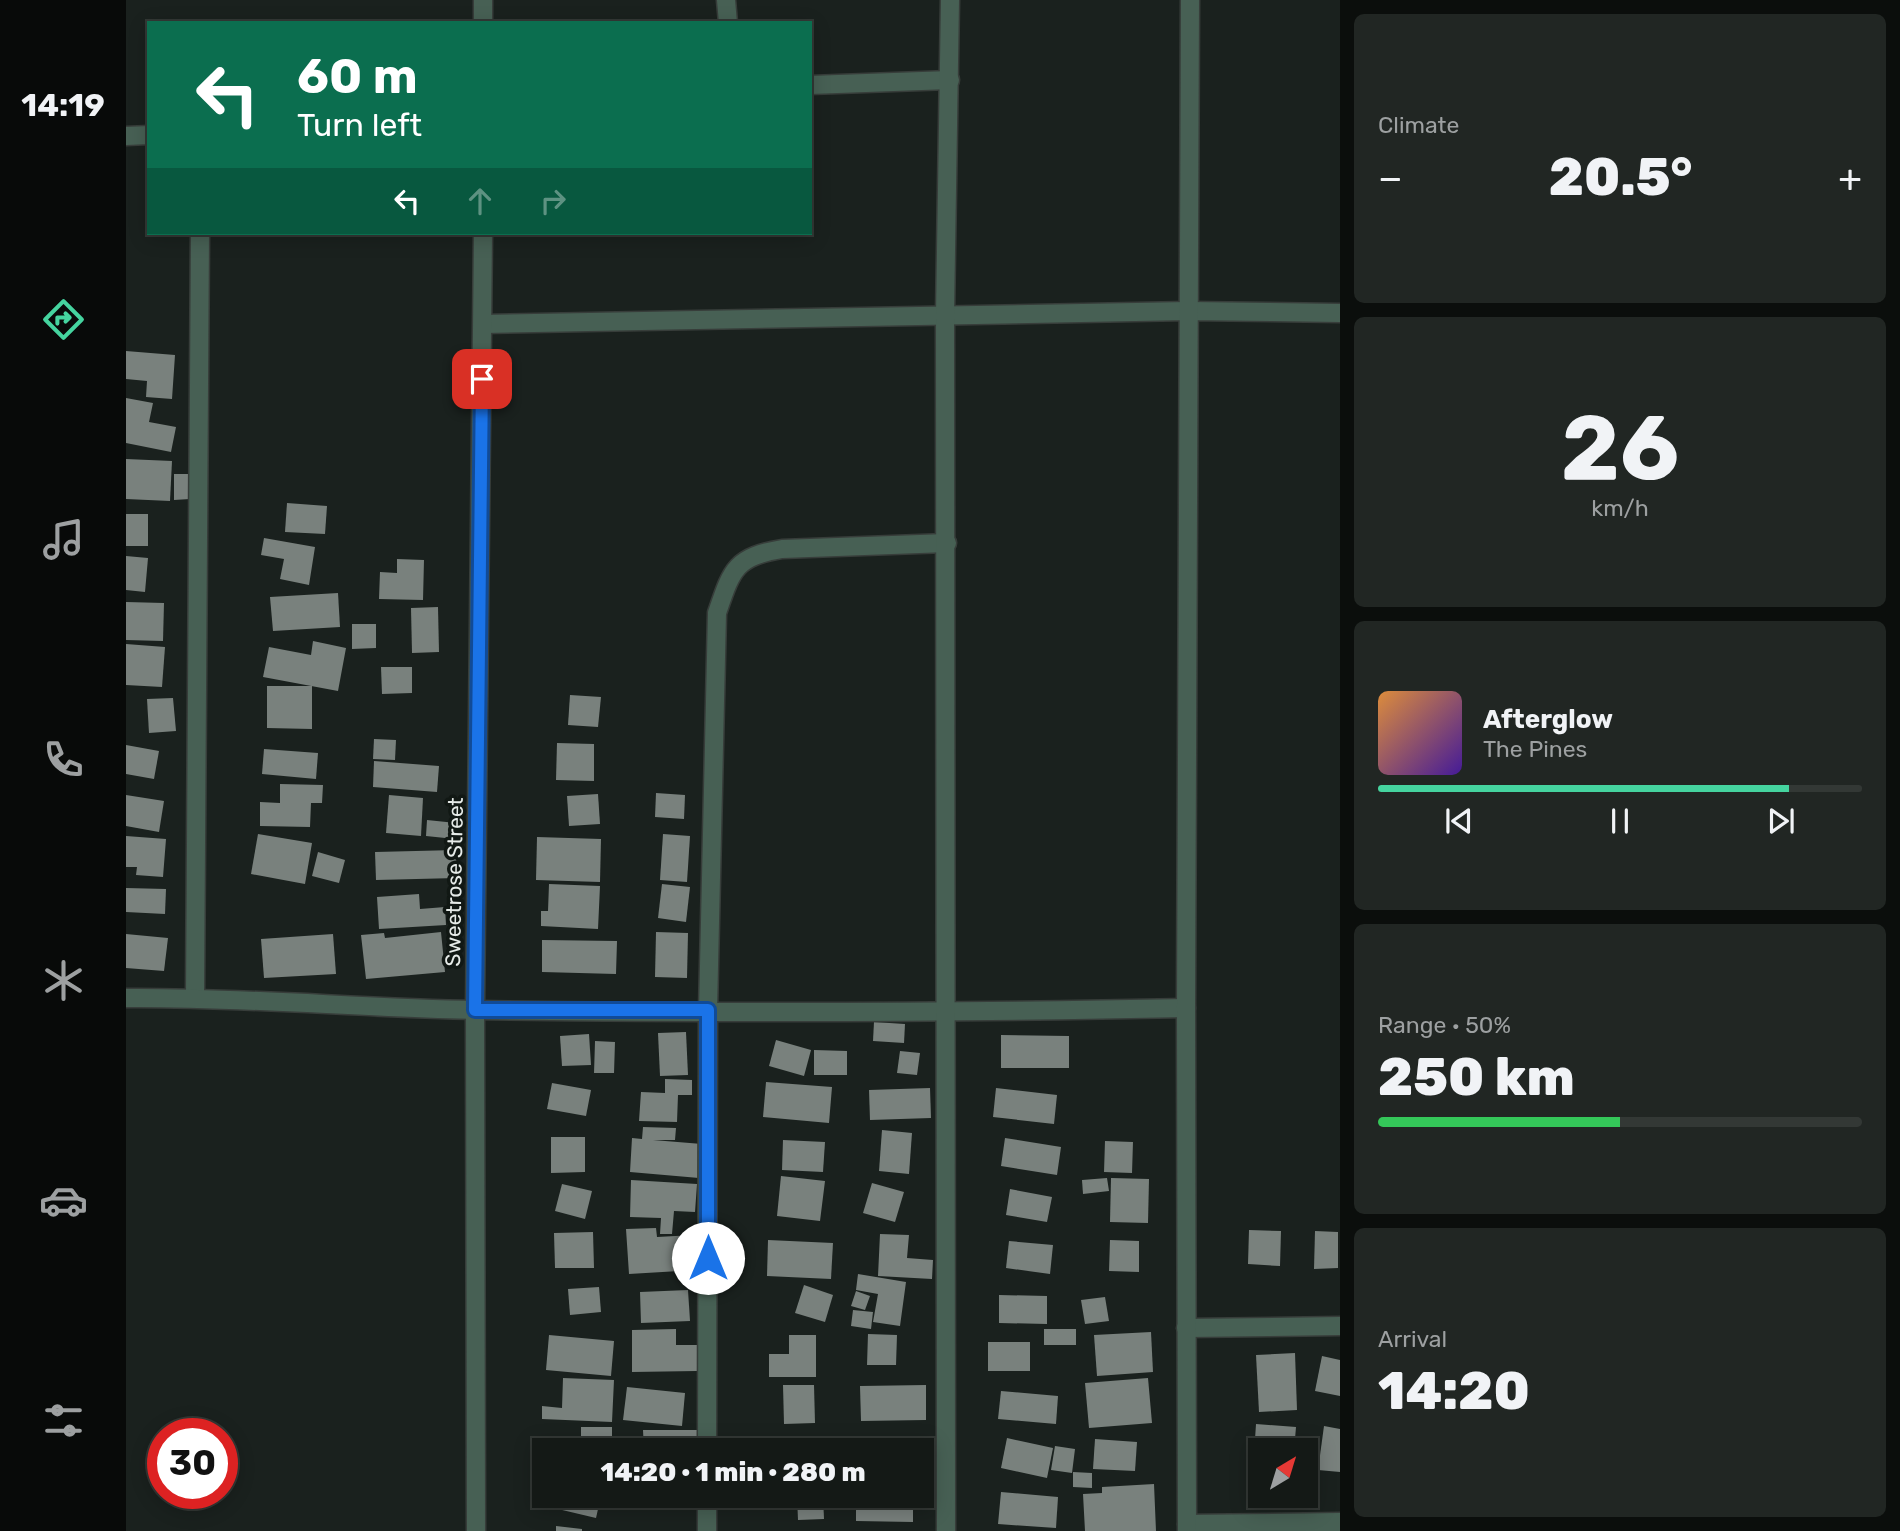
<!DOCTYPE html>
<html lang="en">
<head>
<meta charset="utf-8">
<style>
	body { margin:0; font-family:Rubik,sans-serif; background:#212623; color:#f1f3f6; height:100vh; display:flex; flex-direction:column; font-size:26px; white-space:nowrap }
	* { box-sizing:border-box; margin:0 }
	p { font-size:23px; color:#9da0a1 }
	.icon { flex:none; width:38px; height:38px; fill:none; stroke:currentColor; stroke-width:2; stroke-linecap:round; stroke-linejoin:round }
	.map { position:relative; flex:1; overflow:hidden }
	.sheet { display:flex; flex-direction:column; gap:14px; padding:14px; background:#0b0e0c; width:560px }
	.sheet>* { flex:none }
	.top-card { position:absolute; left:21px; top:21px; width:665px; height:214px; border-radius:0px; box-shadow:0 4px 18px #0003,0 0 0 2px #333835; background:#0b6e4f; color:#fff; overflow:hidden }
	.needle { width:46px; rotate:38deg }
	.controls { position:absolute; left:1122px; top:1438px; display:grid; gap:14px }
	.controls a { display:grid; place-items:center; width:70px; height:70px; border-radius:0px; background:#141916; box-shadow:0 4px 18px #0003,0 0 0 2px #333835; font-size:35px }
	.speed { position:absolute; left:21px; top:1418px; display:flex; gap:14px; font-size:35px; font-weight:700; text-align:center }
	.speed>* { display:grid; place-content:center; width:91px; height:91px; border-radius:50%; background:#141916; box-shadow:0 4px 18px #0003,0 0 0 2px #333835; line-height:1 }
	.speed .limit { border:10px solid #d22; background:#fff; color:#111 }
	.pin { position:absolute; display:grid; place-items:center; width:60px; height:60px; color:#fff; margin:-30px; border-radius:14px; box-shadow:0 4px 10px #0006 }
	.me { position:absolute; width:77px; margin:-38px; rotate:0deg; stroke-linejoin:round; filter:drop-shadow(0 0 5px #0008) }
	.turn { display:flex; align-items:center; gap:24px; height:147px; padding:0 35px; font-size:32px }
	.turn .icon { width:91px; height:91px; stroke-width:2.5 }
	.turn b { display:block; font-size:49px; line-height:60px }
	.lanes { display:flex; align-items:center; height:66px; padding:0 35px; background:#0003; justify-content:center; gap:35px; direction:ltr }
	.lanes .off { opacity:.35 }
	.big { font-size:52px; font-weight:800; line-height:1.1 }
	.sheet .tile { flex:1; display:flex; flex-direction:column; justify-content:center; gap:10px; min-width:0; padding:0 24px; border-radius:10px; background:#212623 }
	.sheet .dial { align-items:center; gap:0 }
	.dial b { font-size:91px; line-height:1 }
	.song { display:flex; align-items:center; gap:21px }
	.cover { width:84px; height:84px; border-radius:10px; background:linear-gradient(135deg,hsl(30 70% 55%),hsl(260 70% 35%)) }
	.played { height:7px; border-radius:4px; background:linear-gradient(90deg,#45d49f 85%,#333835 85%) }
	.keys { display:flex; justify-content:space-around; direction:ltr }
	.heat { display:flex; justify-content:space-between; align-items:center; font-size:38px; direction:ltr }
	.charge { height:10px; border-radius:5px; background:linear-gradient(90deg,#34c759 50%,#333835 0) }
	.trip { position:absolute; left:406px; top:1438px; width:402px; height:70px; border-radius:0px; background:#141916; box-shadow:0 4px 18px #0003,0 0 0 2px #333835; font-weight:800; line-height:70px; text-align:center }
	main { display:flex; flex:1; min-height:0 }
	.menu { display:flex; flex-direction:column; width:126px; justify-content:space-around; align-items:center; background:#080a09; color:#9da0a1 }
	.menu .icon { width:49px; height:49px }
	.menu .active { color:#45d49f }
	.menu b { font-size:32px; color:#f1f3f6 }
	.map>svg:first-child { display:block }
</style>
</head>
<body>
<main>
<nav class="menu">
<b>14:19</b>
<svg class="icon active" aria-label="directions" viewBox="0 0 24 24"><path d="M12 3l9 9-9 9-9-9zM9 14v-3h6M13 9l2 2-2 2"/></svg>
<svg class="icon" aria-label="music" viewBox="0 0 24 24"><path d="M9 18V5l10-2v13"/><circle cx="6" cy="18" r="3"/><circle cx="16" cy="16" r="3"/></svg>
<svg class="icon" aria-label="phone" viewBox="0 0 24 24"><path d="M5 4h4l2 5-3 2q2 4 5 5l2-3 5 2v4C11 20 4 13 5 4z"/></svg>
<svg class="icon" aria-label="climate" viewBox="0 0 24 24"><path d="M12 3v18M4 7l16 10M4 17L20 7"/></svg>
<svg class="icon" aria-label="car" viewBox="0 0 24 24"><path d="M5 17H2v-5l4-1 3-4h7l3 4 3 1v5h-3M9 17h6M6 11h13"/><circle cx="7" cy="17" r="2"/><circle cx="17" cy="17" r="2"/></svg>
<svg class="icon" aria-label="filters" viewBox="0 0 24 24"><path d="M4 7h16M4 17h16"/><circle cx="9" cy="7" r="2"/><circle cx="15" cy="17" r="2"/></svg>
</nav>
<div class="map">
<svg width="1214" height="1531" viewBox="0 0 1214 1531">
	<rect width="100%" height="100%" fill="#1a211e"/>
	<g fill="#79817d">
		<path d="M 0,351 L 49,355 L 46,399 L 20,397 L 21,381 L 0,379 Z"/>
		<path d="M 0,398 L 27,403 L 23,422 L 50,427 L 45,452 L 0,443 Z"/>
		<path d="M 0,459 L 46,461 L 44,501 L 0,499 Z"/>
		<path d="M 48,474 L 63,474 L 64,499 L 48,500 Z"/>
		<path d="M 161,503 L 201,506 L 199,534 L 159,532 Z"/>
		<rect x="0" y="514" width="22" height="32"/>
		<path d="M 138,538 L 189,547 L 183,585 L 154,579 L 158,559 L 135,555 Z"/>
		<path d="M 0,556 L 22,558 L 19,592 L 0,590 Z"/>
		<path d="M 271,559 L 298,560 L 297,600 L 253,599 L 254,572 L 271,573 Z"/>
		<path d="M 212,593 L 214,627 L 147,631 L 144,597 Z"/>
		<path d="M 0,602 L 38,603 L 37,641 L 0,640 Z"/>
		<path d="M 312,607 L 313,652 L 286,653 L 285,608 Z"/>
		<path d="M 226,624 L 250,624 L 250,648 L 226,649 Z"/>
		<path d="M 187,641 L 220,648 L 212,691 L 137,677 L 143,647 L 185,655 Z"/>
		<path d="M 0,644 L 39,647 L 36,687 L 0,685 Z"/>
		<path d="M 255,667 L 286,667 L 286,693 L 256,694 Z"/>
		<path d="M 141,686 L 186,686 L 186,729 L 141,728 Z"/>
		<path d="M 444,695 L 475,697 L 472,727 L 442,725 Z"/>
		<path d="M 47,698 L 50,731 L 23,733 L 21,699 Z"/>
		<path d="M 248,739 L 270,740 L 269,760 L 247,759 Z"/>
		<path d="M 431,743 L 468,744 L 468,781 L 430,780 Z"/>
		<path d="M 0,745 L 33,751 L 28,779 L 0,774 Z"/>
		<path d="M 138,749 L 192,753 L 190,779 L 136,774 Z"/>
		<path d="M 248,761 L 313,766 L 311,792 L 247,787 Z"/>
		<path d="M 154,784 L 197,785 L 196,803 L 185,803 L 184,827 L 134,826 L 134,802 L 154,803 Z"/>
		<path d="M 530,793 L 559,795 L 558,819 L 529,817 Z"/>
		<path d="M 472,794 L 474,824 L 443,826 L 441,796 Z"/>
		<path d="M 0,795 L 38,801 L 33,832 L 0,826 Z"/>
		<path d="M 263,795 L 297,798 L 295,836 L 260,833 Z"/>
		<path d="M 301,820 L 330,823 L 329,839 L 300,836 Z"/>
		<path d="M 132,834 L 186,843 L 179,884 L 125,874 Z"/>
		<path d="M 537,834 L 564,836 L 561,882 L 534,880 Z"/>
		<path d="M 0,836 L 40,839 L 37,877 L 10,875 L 11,867 L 0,867 Z"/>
		<path d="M 411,837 L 475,839 L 474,882 L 410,880 Z"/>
		<path d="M 330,850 L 331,878 L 250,880 L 249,852 Z"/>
		<path d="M 192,852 L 219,860 L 213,883 L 186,876 Z"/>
		<path d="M 423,884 L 474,886 L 472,929 L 415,926 L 415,911 L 422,911 Z"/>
		<path d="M 536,884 L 564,887 L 560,922 L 532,918 Z"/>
		<path d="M 0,888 L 40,889 L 39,914 L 0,912 Z"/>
		<path d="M 293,894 L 294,909 L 319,907 L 320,925 L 253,929 L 251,897 Z"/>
		<path d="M 315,932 L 319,972 L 240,979 L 235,935 L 258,933 L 259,938 Z"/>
		<path d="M 530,932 L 562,933 L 561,978 L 529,977 Z"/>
		<path d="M 0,934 L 42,938 L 38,971 L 0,968 Z"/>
		<path d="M 207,934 L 210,974 L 138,978 L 135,939 Z"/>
		<path d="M 416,940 L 491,941 L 490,974 L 416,972 Z"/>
		<path d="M 748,1022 L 779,1024 L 778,1043 L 747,1041 Z"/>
		<path d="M 560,1032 L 562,1075 L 534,1076 L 532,1033 Z"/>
		<path d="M 463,1034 L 465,1065 L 436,1066 L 434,1036 Z"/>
		<path d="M 875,1035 L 943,1036 L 943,1068 L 875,1068 Z"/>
		<path d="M 650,1040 L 685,1050 L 678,1076 L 643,1066 Z"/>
		<path d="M 469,1041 L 489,1042 L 488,1073 L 468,1073 Z"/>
		<path d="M 688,1050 L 721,1051 L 721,1075 L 688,1075 Z"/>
		<path d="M 774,1051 L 794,1053 L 791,1075 L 771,1073 Z"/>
		<path d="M 539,1079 L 566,1080 L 566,1095 L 552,1095 L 551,1122 L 513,1121 L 515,1092 L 539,1093 Z"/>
		<path d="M 640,1082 L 706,1087 L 703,1123 L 637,1117 Z"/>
		<path d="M 426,1083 L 465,1090 L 460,1116 L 421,1109 Z"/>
		<path d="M 804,1088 L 805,1118 L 744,1120 L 743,1090 Z"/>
		<path d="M 870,1088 L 931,1095 L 928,1124 L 867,1117 Z"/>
		<path d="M 517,1127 L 550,1128 L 549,1140 L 527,1140 L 576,1144 L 573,1178 L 504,1172 L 506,1138 L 516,1139 Z"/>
		<path d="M 756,1130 L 786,1133 L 783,1174 L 753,1171 Z"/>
		<path d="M 425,1137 L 459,1137 L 459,1172 L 425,1173 Z"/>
		<path d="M 879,1138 L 935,1147 L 931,1175 L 875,1166 Z"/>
		<path d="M 657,1140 L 699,1142 L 697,1172 L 656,1170 Z"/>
		<path d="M 979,1141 L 1007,1142 L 1006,1173 L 978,1172 Z"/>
		<path d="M 655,1176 L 699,1181 L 694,1221 L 651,1216 Z"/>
		<path d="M 981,1178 L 983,1191 L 957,1194 L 956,1180 Z"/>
		<path d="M 985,1178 L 1023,1179 L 1022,1223 L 984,1222 Z"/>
		<path d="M 505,1180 L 571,1184 L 569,1212 L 548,1211 L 546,1234 L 534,1234 L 535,1218 L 504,1217 Z"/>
		<path d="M 746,1183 L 778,1192 L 769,1222 L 737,1213 Z"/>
		<path d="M 436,1184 L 466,1191 L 459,1219 L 429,1211 Z"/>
		<path d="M 884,1189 L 926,1197 L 921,1222 L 880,1215 Z"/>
		<path d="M 530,1228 L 531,1237 L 568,1235 L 570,1270 L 503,1274 L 500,1229 Z"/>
		<path d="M 1123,1230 L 1155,1231 L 1154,1266 L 1122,1264 Z"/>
		<path d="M 1189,1231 L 1212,1232 L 1212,1268 L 1188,1269 Z"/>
		<path d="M 467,1232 L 468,1268 L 429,1268 L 428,1233 Z"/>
		<path d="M 754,1234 L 783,1235 L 781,1258 L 807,1260 L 806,1279 L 752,1276 Z"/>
		<path d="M 642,1240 L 707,1243 L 705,1279 L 641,1276 Z"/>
		<path d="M 984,1240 L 1013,1241 L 1013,1272 L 983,1271 Z"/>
		<path d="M 883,1241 L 927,1245 L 924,1274 L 880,1268 Z"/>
		<path d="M 732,1274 L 780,1282 L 774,1326 L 747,1322 L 752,1294 L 730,1290 Z"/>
		<path d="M 678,1285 L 707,1295 L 699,1322 L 669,1313 Z"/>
		<path d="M 473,1287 L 475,1312 L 444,1315 L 442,1289 Z"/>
		<path d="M 562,1290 L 564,1321 L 515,1323 L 514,1292 Z"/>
		<path d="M 730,1291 L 744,1296 L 739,1310 L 725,1306 Z"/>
		<path d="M 873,1295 L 921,1296 L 921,1324 L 873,1323 Z"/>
		<path d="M 979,1297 L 983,1321 L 959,1324 L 955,1300 Z"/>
		<path d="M 727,1310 L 747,1312 L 745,1329 L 725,1326 Z"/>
		<path d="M 550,1329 L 550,1345 L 571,1345 L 571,1371 L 506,1372 L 506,1330 Z"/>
		<rect x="918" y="1329" width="32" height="16"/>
		<path d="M 1025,1332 L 1027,1372 L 971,1376 L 968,1335 Z"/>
		<path d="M 742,1334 L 771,1335 L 770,1365 L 741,1365 Z"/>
		<path d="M 423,1335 L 488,1341 L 485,1376 L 420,1370 Z"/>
		<path d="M 663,1335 L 690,1335 L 690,1377 L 643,1377 L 643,1354 L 663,1354 Z"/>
		<rect x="862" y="1342" width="42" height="29"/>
		<path d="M 1169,1353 L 1171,1410 L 1133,1412 L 1130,1355 Z"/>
		<path d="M 1196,1356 L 1214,1360 L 1214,1396 L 1189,1391 Z"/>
		<path d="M 437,1378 L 488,1380 L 486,1422 L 416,1419 L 416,1406 L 436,1408 Z"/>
		<path d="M 1022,1378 L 1026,1423 L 963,1428 L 959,1383 Z"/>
		<path d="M 657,1385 L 688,1385 L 689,1423 L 658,1424 Z"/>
		<path d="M 800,1385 L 800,1420 L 735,1421 L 734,1386 Z"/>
		<path d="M 501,1387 L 559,1393 L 556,1426 L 497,1420 Z"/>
		<path d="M 875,1391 L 932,1396 L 930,1424 L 872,1419 Z"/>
		<path d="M 1130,1424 L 1170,1427 L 1168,1451 L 1134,1451 L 1134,1470 L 1127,1470 Z"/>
		<path d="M 1198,1426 L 1214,1429 L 1214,1472 L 1192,1470 Z"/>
		<path d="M 455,1427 L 486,1427 L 486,1451 L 426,1451 L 426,1440 L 455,1440 Z"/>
		<path d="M 517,1430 L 576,1430 L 577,1445 L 562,1445 L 562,1451 L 518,1451 Z"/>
		<path d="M 881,1438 L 927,1448 L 921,1478 L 875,1468 Z"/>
		<path d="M 655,1439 L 690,1442 L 689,1451 L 654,1451 Z"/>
		<path d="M 969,1439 L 1011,1442 L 1009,1471 L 967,1469 Z"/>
		<rect x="730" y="1442" width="52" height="9"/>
		<path d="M 929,1446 L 949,1449 L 946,1473 L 925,1470 Z"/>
		<rect x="415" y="1457" width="3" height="16"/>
		<path d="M 947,1472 L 966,1473 L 966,1488 L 947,1487 Z"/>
		<path d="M 1028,1484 L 1030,1531 L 959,1531 L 957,1494 L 976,1493 L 976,1487 Z"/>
		<path d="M 875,1492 L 932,1497 L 930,1528 L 872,1524 Z"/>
		<path d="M 417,1496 L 475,1496 L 470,1518 L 415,1505 Z"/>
		<path d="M 671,1496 L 697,1496 L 698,1519 L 672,1520 Z"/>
		<path d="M 730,1496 L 787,1496 L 787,1522 L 730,1521 Z"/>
		<path d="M 430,1526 L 456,1529 L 456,1531 L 430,1531 Z"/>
	</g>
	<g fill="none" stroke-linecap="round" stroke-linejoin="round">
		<g stroke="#373d3a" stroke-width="21">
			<g id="street">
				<path d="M 600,0 L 602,23"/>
				<path d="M 357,23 L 357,0"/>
				<path d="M 684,85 L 824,80"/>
				<path d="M 0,136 L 23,135"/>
				<path d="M 357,324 L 1062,311 L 1214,313"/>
				<path d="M 69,997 L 74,233"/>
				<path d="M 0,998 C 117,997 234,1008 351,1010 C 587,1013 824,1013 1060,1008"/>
				<path d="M 1060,1328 L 1214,1326"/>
				<path d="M 581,1451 L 582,1010 L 591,613 C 606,569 609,557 656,549 L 821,543"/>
				<path d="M 1061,1524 L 1214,1522"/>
				<path d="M 350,1531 L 349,1010 L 357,233"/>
				<path d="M 581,1531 L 581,1496"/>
				<path d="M 820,1531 L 819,314 L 824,0"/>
				<path d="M 1061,1531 L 1060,1008 L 1064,0"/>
			</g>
		</g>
		<use href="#street" stroke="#476054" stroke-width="18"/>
	</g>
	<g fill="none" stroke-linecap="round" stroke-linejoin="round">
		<g stroke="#114b97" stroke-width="18">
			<path id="route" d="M 356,379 L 349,1010 L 582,1010 L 582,1258"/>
		</g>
		<use href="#route" stroke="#1a73e8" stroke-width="12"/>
	</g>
	<g text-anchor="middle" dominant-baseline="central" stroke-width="7" stroke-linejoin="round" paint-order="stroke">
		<g font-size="21" fill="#e6ebe8" stroke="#111814">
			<text transform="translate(328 882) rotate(-89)">Sweetrose Street</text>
		</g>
	</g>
</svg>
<div class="controls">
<a><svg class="needle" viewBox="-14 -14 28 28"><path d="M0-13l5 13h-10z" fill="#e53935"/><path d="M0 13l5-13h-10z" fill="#9da0a1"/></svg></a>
</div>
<div class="speed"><div class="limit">30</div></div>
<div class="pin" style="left:356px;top:379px;background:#d93025"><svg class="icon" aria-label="arrive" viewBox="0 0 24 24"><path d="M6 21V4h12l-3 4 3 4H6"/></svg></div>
<svg class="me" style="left:582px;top:1258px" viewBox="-20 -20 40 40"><circle r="19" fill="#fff"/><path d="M0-13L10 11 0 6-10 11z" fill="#1a73e8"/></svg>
<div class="trip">14:20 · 1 min · 280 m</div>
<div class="top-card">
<div class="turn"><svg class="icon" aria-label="left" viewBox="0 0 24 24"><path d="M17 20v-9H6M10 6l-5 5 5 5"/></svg><div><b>60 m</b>Turn left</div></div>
<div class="lanes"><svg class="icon" aria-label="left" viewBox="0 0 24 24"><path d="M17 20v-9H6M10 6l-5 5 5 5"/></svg><svg class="icon off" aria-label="ahead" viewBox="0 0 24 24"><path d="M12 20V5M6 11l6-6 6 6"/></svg><svg class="icon off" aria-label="right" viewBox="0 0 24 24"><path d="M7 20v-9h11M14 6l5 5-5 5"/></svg></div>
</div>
</div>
<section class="sheet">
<div class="tile"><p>Climate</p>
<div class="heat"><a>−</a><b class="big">20.5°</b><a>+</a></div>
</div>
<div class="tile dial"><b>26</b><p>km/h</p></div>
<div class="tile">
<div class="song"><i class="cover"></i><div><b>Afterglow</b><p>The Pines</p></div></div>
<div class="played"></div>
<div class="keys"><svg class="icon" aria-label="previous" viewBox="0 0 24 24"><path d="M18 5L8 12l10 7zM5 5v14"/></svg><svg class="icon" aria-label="pause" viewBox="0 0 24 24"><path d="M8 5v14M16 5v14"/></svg><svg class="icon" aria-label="next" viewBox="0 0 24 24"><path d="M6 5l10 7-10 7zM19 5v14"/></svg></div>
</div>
<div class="tile"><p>Range · 50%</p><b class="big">250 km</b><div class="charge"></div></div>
<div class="tile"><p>Arrival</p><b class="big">14:20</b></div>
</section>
</main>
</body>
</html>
